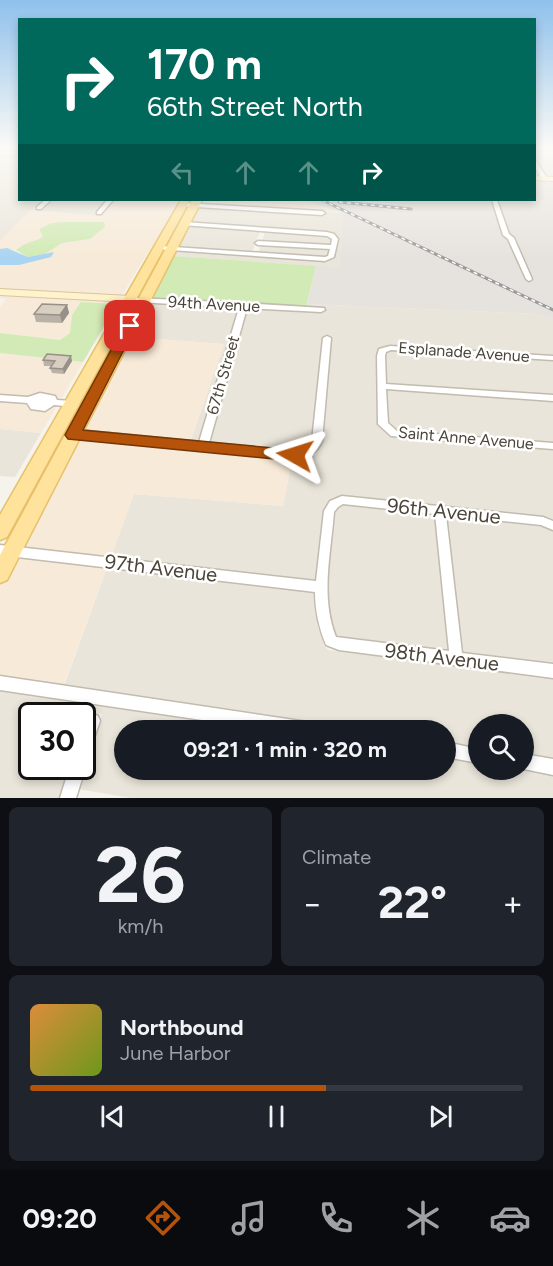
<!DOCTYPE html>
<html lang="en">
<head>
<meta charset="utf-8">
<style>
	body { margin:0; font-family:Figtree,sans-serif; background:#20242c; color:#f1f3f6; height:100vh; display:flex; flex-direction:column; font-size:22px; white-space:nowrap }
	* { box-sizing:border-box; margin:0 }
	p { font-size:20px; color:#9ea1a6 }
	.icon { flex:none; width:33px; height:33px; fill:none; stroke:currentColor; stroke-width:2; stroke-linecap:round; stroke-linejoin:round }
	.map { position:relative; height:798px; overflow:hidden }
	.side { display:flex; flex-direction:column; gap:9px; padding:9px; background:#0d0f14; flex:1 }
	.side>* { flex:none }
	.hud { position:absolute; left:18px; top:18px; width:518px; height:183px; border-radius:0px; box-shadow:0 3px 9px #0003; background:#00695c; color:#fff; overflow:hidden }
	.controls { position:absolute; left:468px; top:714px; display:grid; gap:12px }
	.controls a { display:grid; place-items:center; width:66px; height:66px; border-radius:50%; background:#171b24; box-shadow:0 3px 9px #0003; font-size:30px }
	.speed { position:absolute; left:18px; top:702px; display:flex; gap:12px; font-size:30px; font-weight:700; text-align:center }
	.speed>* { display:grid; place-content:center; width:78px; height:78px; border-radius:50%; background:#171b24; box-shadow:0 3px 9px #0003; line-height:1 }
	.speed .limit { border:3px solid #111; border-radius:9px; background:#fff; color:#111 }
	.pin { position:absolute; display:grid; place-items:center; width:51px; height:51px; color:#fff; margin:-26px; border-radius:12px; box-shadow:0 3px 9px #0006 }
	.me { position:absolute; width:66px; margin:-33px; rotate:276deg; stroke-linejoin:round; filter:drop-shadow(0 0 4px #0008) }
	.turn { display:flex; align-items:center; gap:21px; height:126px; padding:0 30px; font-size:27px }
	.turn .icon { width:78px; height:78px; stroke-width:2.5 }
	.turn b { display:block; font-size:42px; line-height:51px }
	.lanes { display:flex; align-items:center; height:57px; padding:0 30px; background:#0003; justify-content:center; gap:30px; direction:ltr }
	.lanes .off { opacity:.35 }
	.big { font-size:45px; font-weight:700; line-height:1.1 }
	.side .widget { flex:1; display:flex; flex-direction:column; justify-content:center; gap:9px; min-width:0; padding:0 21px; border-radius:9px; background:#20242c }
	.side .dial { align-items:center; gap:0 }
	.dial b { font-size:78px; line-height:1 }
	.song { display:flex; align-items:center; gap:18px }
	.cover { width:72px; height:72px; border-radius:9px; background:linear-gradient(135deg,hsl(30 70% 55%),hsl(80 70% 35%)) }
	.played { height:6px; border-radius:3px; background:linear-gradient(90deg,#b45309 60%,#363941 60%) }
	.keys { display:flex; justify-content:space-around; direction:ltr }
	.heat { display:flex; justify-content:space-between; align-items:center; font-size:33px; direction:ltr }
	.side .tiles { flex:1; display:grid; gap:9px; grid-template-columns:1fr 1fr }
	.widget:last-child { grid-column:span 2 }
	.trip { position:absolute; left:114px; top:720px; width:342px; height:60px; border-radius:30px; background:#171b24; box-shadow:0 3px 9px #0003; font-weight:700; line-height:60px; text-align:center }
	.tabs { display:flex; height:96px; justify-content:space-around; align-items:center; background:#090b0e; color:#9ea1a6 }
	.tabs .icon { width:42px; height:42px }
	.tabs .active { color:#b45309 }
	.tabs b { font-size:27px; color:#f1f3f6 }
	.map>svg:first-child { display:block }
</style>
</head>
<body>
<div class="map">
<svg width="553" height="798" viewBox="0 0 553 798">
	<rect width="100%" height="100%" fill="#f6f3ec"/>
	<g fill="#eae5da" fill-rule="evenodd">
		<path d="M 534,147 L 553,147 L 553,178 L 546,177 L 534,157 Z"/>
		<path d="M 0,154 L 19,155 L 20,200 L 45,200 L 36,210 L 41,210 L 51,200 L 107,200 L 95,216 L 31,210 L 0,241 Z"/>
		<path d="M 200,204 L 343,213 L 339,268 L 173,256 L 176,251 L 319,261 L 334,257 L 338,239 L 333,233 L 190,223 L 198,208 L 324,214 L 324,212 Z"/>
		<path d="M 189,226 L 260,231 L 252,253 L 178,248 Z"/>
		<path d="M 265,231 L 327,235 L 332,239 L 331,246 L 262,242 Z"/>
		<path d="M 261,245 L 330,249 L 329,256 L 324,258 L 258,253 Z"/>
		<path d="M 149,303 L 240,307 L 199,441 L 191,440 L 224,344 L 131,337 Z"/>
		<path d="M 307,304 L 537,314 L 553,319 L 553,522 L 542,517 L 342,496 L 332,498 L 324,510 L 317,581 L 111,557 L 134,494 L 283,506 L 292,459 L 313,456 L 318,452 L 322,441 L 330,336 L 323,336 L 313,440 L 309,448 L 295,452 L 208,442 L 247,308 L 324,312 L 325,309 L 306,307 Z"/>
		<path d="M 0,429 L 41,433 L 15,477 L 0,476 Z"/>
		<path d="M 343,505 L 436,515 L 449,651 L 335,636 L 327,607 L 328,588 L 334,512 Z"/>
		<path d="M 446,516 L 543,526 L 553,531 L 553,665 L 462,653 Z"/>
		<path d="M 107,568 L 316,592 L 318,628 L 324,641 L 323,645 L 328,650 L 553,678 L 553,798 L 131,798 L 78,789 L 102,714 L 89,713 L 83,732 L 82,716 L 32,716 L 32,766 L 71,767 L 61,798 L 0,798 L 0,691 L 97,705 L 102,691 L 9,677 L 65,683 ZM 478,724 L 524,724 L 524,770 L 478,770 ZM 124,730 L 446,730 L 446,770 L 124,770 Z"/>
	</g>
	<g fill="#f7ead8">
		<path d="M 112,200 L 182,200 L 162,235 L 143,260 L 121,297 L 0,290 L 0,265 L 19,265 L 51,252 L 45,254 L 62,243 L 91,239 L 39,229 L 43,237 L 34,243 L 20,246 L 16,250 L 0,249 L 0,241 L 31,210 L 95,216 L 100,214 Z"/>
		<path d="M 202,200 L 303,200 L 338,212 L 200,204 Z"/>
		<path d="M 0,294 L 119,301 L 117,304 L 81,302 L 72,315 L 70,333 L 60,340 L 0,333 L 0,307 L 6,299 L 0,298 Z"/>
		<path d="M 131,337 L 224,344 L 191,440 L 81,431 Z"/>
		<path d="M 0,353 L 83,362 L 41,433 L 0,429 Z"/>
		<path d="M 77,438 L 292,459 L 283,506 L 134,494 L 111,557 L 20,547 Z"/>
		<path d="M 15,557 L 107,568 L 64,683 L 0,675 L 0,585 Z"/>
	</g>
	<path fill="#e6e2dd" d="M 534,179 L 553,180 L 553,319 L 537,314 L 307,304 L 316,266 L 339,268 L 343,213 L 303,200 L 491,200 L 503,235 L 508,239 L 526,280 L 532,281 L 514,239 L 509,235 L 496,200 L 534,200 Z"/>
	<g fill="#d2eab5">
		<path d="M 64,222 L 104,222 L 105,227 L 90,239 L 62,243 L 45,254 L 28,257 L 16,250 C 23,243 34,242 43,237 L 39,229 L 52,223 Z"/>
		<path d="M 173,256 L 316,266 L 306,307 L 151,299 Z"/>
		<path d="M 81,302 L 117,304 L 83,362 L 0,353 L 0,333 L 60,340 L 70,333 L 72,315 Z"/>
	</g>
	<path fill="#a9d4f2" d="M 7,248 L 28,257 L 54,252 L 51,257 L 19,265 L 0,265 L 0,249 Z"/>
	<g fill="none" stroke-linecap="round" stroke-linejoin="round">
		<g stroke="#c2bbae" stroke-width="3">
			<g id="street">
				<path d="M 534,160 L 536,161 L 547,178 L 546,179 L 541,178 L 534,165 Z"/>
				<path d="M 45,200 L 51,200 L 41,209 L 37,209 L 37,207 Z"/>
				<path d="M 107,200 L 113,200 L 101,214 L 97,214 L 97,212 Z"/>
				<path d="M 492,200 L 497,200 L 509,234 L 514,238 L 532,279 L 531,280 L 529,281 L 526,279 L 508,239 L 503,235 Z"/>
				<path d="M 183,203 L 322,211 L 325,213 L 322,215 L 181,206 L 181,204 Z"/>
				<path d="M 184,222 L 327,232 L 334,234 L 338,239 L 334,257 L 325,261 L 157,249 L 157,247 L 159,246 L 325,257 L 328,256 L 330,249 L 258,245 L 255,243 L 258,241 L 331,245 L 332,239 L 327,236 L 182,225 L 182,223 Z"/>
				<path d="M 135,298 L 244,303 L 324,308 L 325,310 L 321,312 L 247,308 L 209,443 L 295,451 C 303,451 309,449 312,441 L 323,338 L 327,336 L 331,338 L 322,441 C 317,454 308,457 295,459 L 88,437 L 68,437 L 66,435 L 68,433 L 88,431 L 199,442 L 239,308 L 138,302 L 135,302 Z"/>
				<path d="M 390,346 L 553,356 L 553,360 L 391,350 L 386,352 L 385,356 L 386,384 L 553,395 L 553,401 L 386,389 L 388,423 L 397,431 L 553,443 L 553,449 L 391,436 L 378,424 L 377,356 L 379,349 Z"/>
				<path d="M 40,393 L 55,396 L 57,400 L 73,401 L 78,404 L 73,407 L 54,405 L 45,411 L 31,409 L 27,403 L 0,401 L 0,395 L 28,397 Z"/>
				<path d="M 342,496 L 543,517 L 553,521 L 553,530 L 541,525 L 446,515 L 462,653 L 553,664 L 553,678 L 339,650 L 326,645 C 319,628 315,611 315,592 L 0,555 L 0,545 L 316,581 L 324,511 L 330,501 ZM 343,504 L 435,514 L 449,651 L 336,637 C 320,597 331,553 334,512 L 338,507 Z"/>
				<path d="M 0,676 L 314,723 L 319,725 L 321,730 L 269,730 L 0,690 Z"/>
				<path d="M 93,714 L 98,716 L 100,721 L 87,758 L 83,760 L 86,766 L 76,798 L 60,798 L 70,766 L 82,766 L 82,730 L 88,716 Z"/>
				<path d="M 446,742 L 478,749 L 478,763 L 446,757 Z"/>
				<path d="M 524,754 L 553,759 L 553,775 L 524,769 Z"/>
			</g>
		</g>
		<g stroke="#d6c79b" stroke-width="2">
			<g id="secondary">
				<path d="M 0,151 L 20,152 L 20,156 L 0,155 Z"/>
				<path d="M 534,176 L 553,177 L 553,181 L 534,180 Z"/>
				<path d="M 0,289 L 130,296 L 135,299 L 130,302 L 0,295 Z"/>
			</g>
		</g>
		<g stroke="#e6c16a" stroke-width="3">
			<g id="primary">
				<path d="M 181,200 L 189,202 L 7,537 L 0,540 L 0,515 Z"/>
				<path d="M 192,200 L 202,200 L 7,580 L 0,583 L 0,555 Z"/>
			</g>
		</g>
		<use href="#street" fill="#fff" fill-rule="evenodd"/>
		<use href="#secondary" fill="#fff3cd" fill-rule="evenodd"/>
		<use href="#primary" fill="#ffe39c" fill-rule="evenodd"/>
		<g stroke="#9a9a9a" stroke-width="3">
			<g id="rail">
				<path d="M 322,200 L 553,310"/>
				<path d="M 339,202 L 411,209"/>
			</g>
		</g>
		<use href="#rail" stroke="#fff" stroke-width="1.5" stroke-dasharray="4" stroke-linecap="butt"/>
	</g>
	<g fill="#bab2a6">
		<path d="M 67,305 L 69,313 L 62,323 L 36,322 L 34,314 Z"/>
		<path d="M 43,360 L 72,361 L 64,374 L 52,373 L 50,368 L 51,366 L 44,366 Z"/>
	</g>
	<g fill="#979187">
		<path d="M 67,305 L 69,313 L 62,323 L 60,315 Z"/>
		<path d="M 71,356 L 72,361 L 64,374 L 63,369 Z"/>
	</g>
	<g fill="#d8cfc1" stroke="#979187" stroke-width="1.5">
		<path d="M 42,304 L 67,305 L 60,315 L 34,314 Z"/>
		<path d="M 47,354 L 71,356 L 63,369 L 50,368 L 55,361 L 43,360 Z"/>
	</g>
	<linearGradient id="sky" x2="0" y2="1"><stop stop-color="#8fc1ec"/><stop offset="0.57" stop-color="#fbfaf6"/><stop offset="1" stop-color="#fbfaf6" stop-opacity="0"/></linearGradient>
	<rect width="553" height="259" fill="url(#sky)"/>
	<path fill="#b45309" stroke="#753606" stroke-width="1.5" d="M 130,322 L 136,326 L 83,430 L 295,450 L 301,451 L 303,455 L 301,459 L 295,461 L 68,439 L 65,435 L 124,326 Z"/>
	<g text-anchor="middle" dominant-baseline="central" stroke-width="5" stroke-linejoin="round" paint-order="stroke">
		<g font-size="16" fill="#4b4439" stroke="#fff">
			<text transform="translate(214 304) rotate(3)">94th Avenue</text>
			<text transform="translate(464 352) rotate(4)">Esplanade Avenue</text>
			<text transform="translate(223 375) rotate(-74)">67th Street</text>
			<text transform="translate(466 438) rotate(5)">Saint Anne Avenue</text>
		</g>
		<g font-size="20" fill="#4b4439" stroke="#fff">
			<text transform="translate(444 511) rotate(6)">96th Avenue</text>
			<text transform="translate(161 568) rotate(7)">97th Avenue</text>
			<text transform="translate(442 657) rotate(7)">98th Avenue</text>
		</g>
	</g>
</svg>
<div class="controls">
<a><svg class="icon" aria-label="search" viewBox="0 0 24 24"><circle cx="10" cy="10" r="6"/><path d="M15 15l6 6"/></svg></a>
</div>
<div class="speed"><div class="limit">30</div></div>
<div class="pin" style="left:130px;top:326px;background:#d93025"><svg class="icon" aria-label="arrive" viewBox="0 0 24 24"><path d="M6 21V4h12l-3 4 3 4H6"/></svg></div>
<svg class="me" style="left:295px;top:455px" viewBox="-20 -20 40 40"><path d="M0-17L14 15 0 8-14 15z" fill="#b45309" stroke="#fff" stroke-width="4"/></svg>
<div class="trip">09:21 · 1 min · 320 m</div>
<div class="hud">
<div class="turn"><svg class="icon" aria-label="right" viewBox="0 0 24 24"><path d="M7 20v-9h11M14 6l5 5-5 5"/></svg><div><b>170 m</b>66th Street North</div></div>
<div class="lanes"><svg class="icon off" aria-label="left" viewBox="0 0 24 24"><path d="M17 20v-9H6M10 6l-5 5 5 5"/></svg><svg class="icon off" aria-label="ahead" viewBox="0 0 24 24"><path d="M12 20V5M6 11l6-6 6 6"/></svg><svg class="icon off" aria-label="ahead" viewBox="0 0 24 24"><path d="M12 20V5M6 11l6-6 6 6"/></svg><svg class="icon" aria-label="right" viewBox="0 0 24 24"><path d="M7 20v-9h11M14 6l5 5-5 5"/></svg></div>
</div>
</div>
<section class="side">
<div class="tiles">
<div class="widget dial"><b>26</b><p>km/h</p></div>
<div class="widget"><p>Climate</p>
<div class="heat"><a>−</a><b class="big">22°</b><a>+</a></div>
</div>
<div class="widget">
<div class="song"><i class="cover"></i><div><b>Northbound</b><p>June Harbor</p></div></div>
<div class="played"></div>
<div class="keys"><svg class="icon" aria-label="previous" viewBox="0 0 24 24"><path d="M18 5L8 12l10 7zM5 5v14"/></svg><svg class="icon" aria-label="pause" viewBox="0 0 24 24"><path d="M8 5v14M16 5v14"/></svg><svg class="icon" aria-label="next" viewBox="0 0 24 24"><path d="M6 5l10 7-10 7zM19 5v14"/></svg></div>
</div>
</div>
</section>
<nav class="tabs">
<b>09:20</b>
<svg class="icon active" aria-label="directions" viewBox="0 0 24 24"><path d="M12 3l9 9-9 9-9-9zM9 14v-3h6M13 9l2 2-2 2"/></svg>
<svg class="icon" aria-label="music" viewBox="0 0 24 24"><path d="M9 18V5l10-2v13"/><circle cx="6" cy="18" r="3"/><circle cx="16" cy="16" r="3"/></svg>
<svg class="icon" aria-label="phone" viewBox="0 0 24 24"><path d="M5 4h4l2 5-3 2q2 4 5 5l2-3 5 2v4C11 20 4 13 5 4z"/></svg>
<svg class="icon" aria-label="climate" viewBox="0 0 24 24"><path d="M12 3v18M4 7l16 10M4 17L20 7"/></svg>
<svg class="icon" aria-label="car" viewBox="0 0 24 24"><path d="M5 17H2v-5l4-1 3-4h7l3 4 3 1v5h-3M9 17h6M6 11h13"/><circle cx="7" cy="17" r="2"/><circle cx="17" cy="17" r="2"/></svg>
</nav>
</body>
</html>
